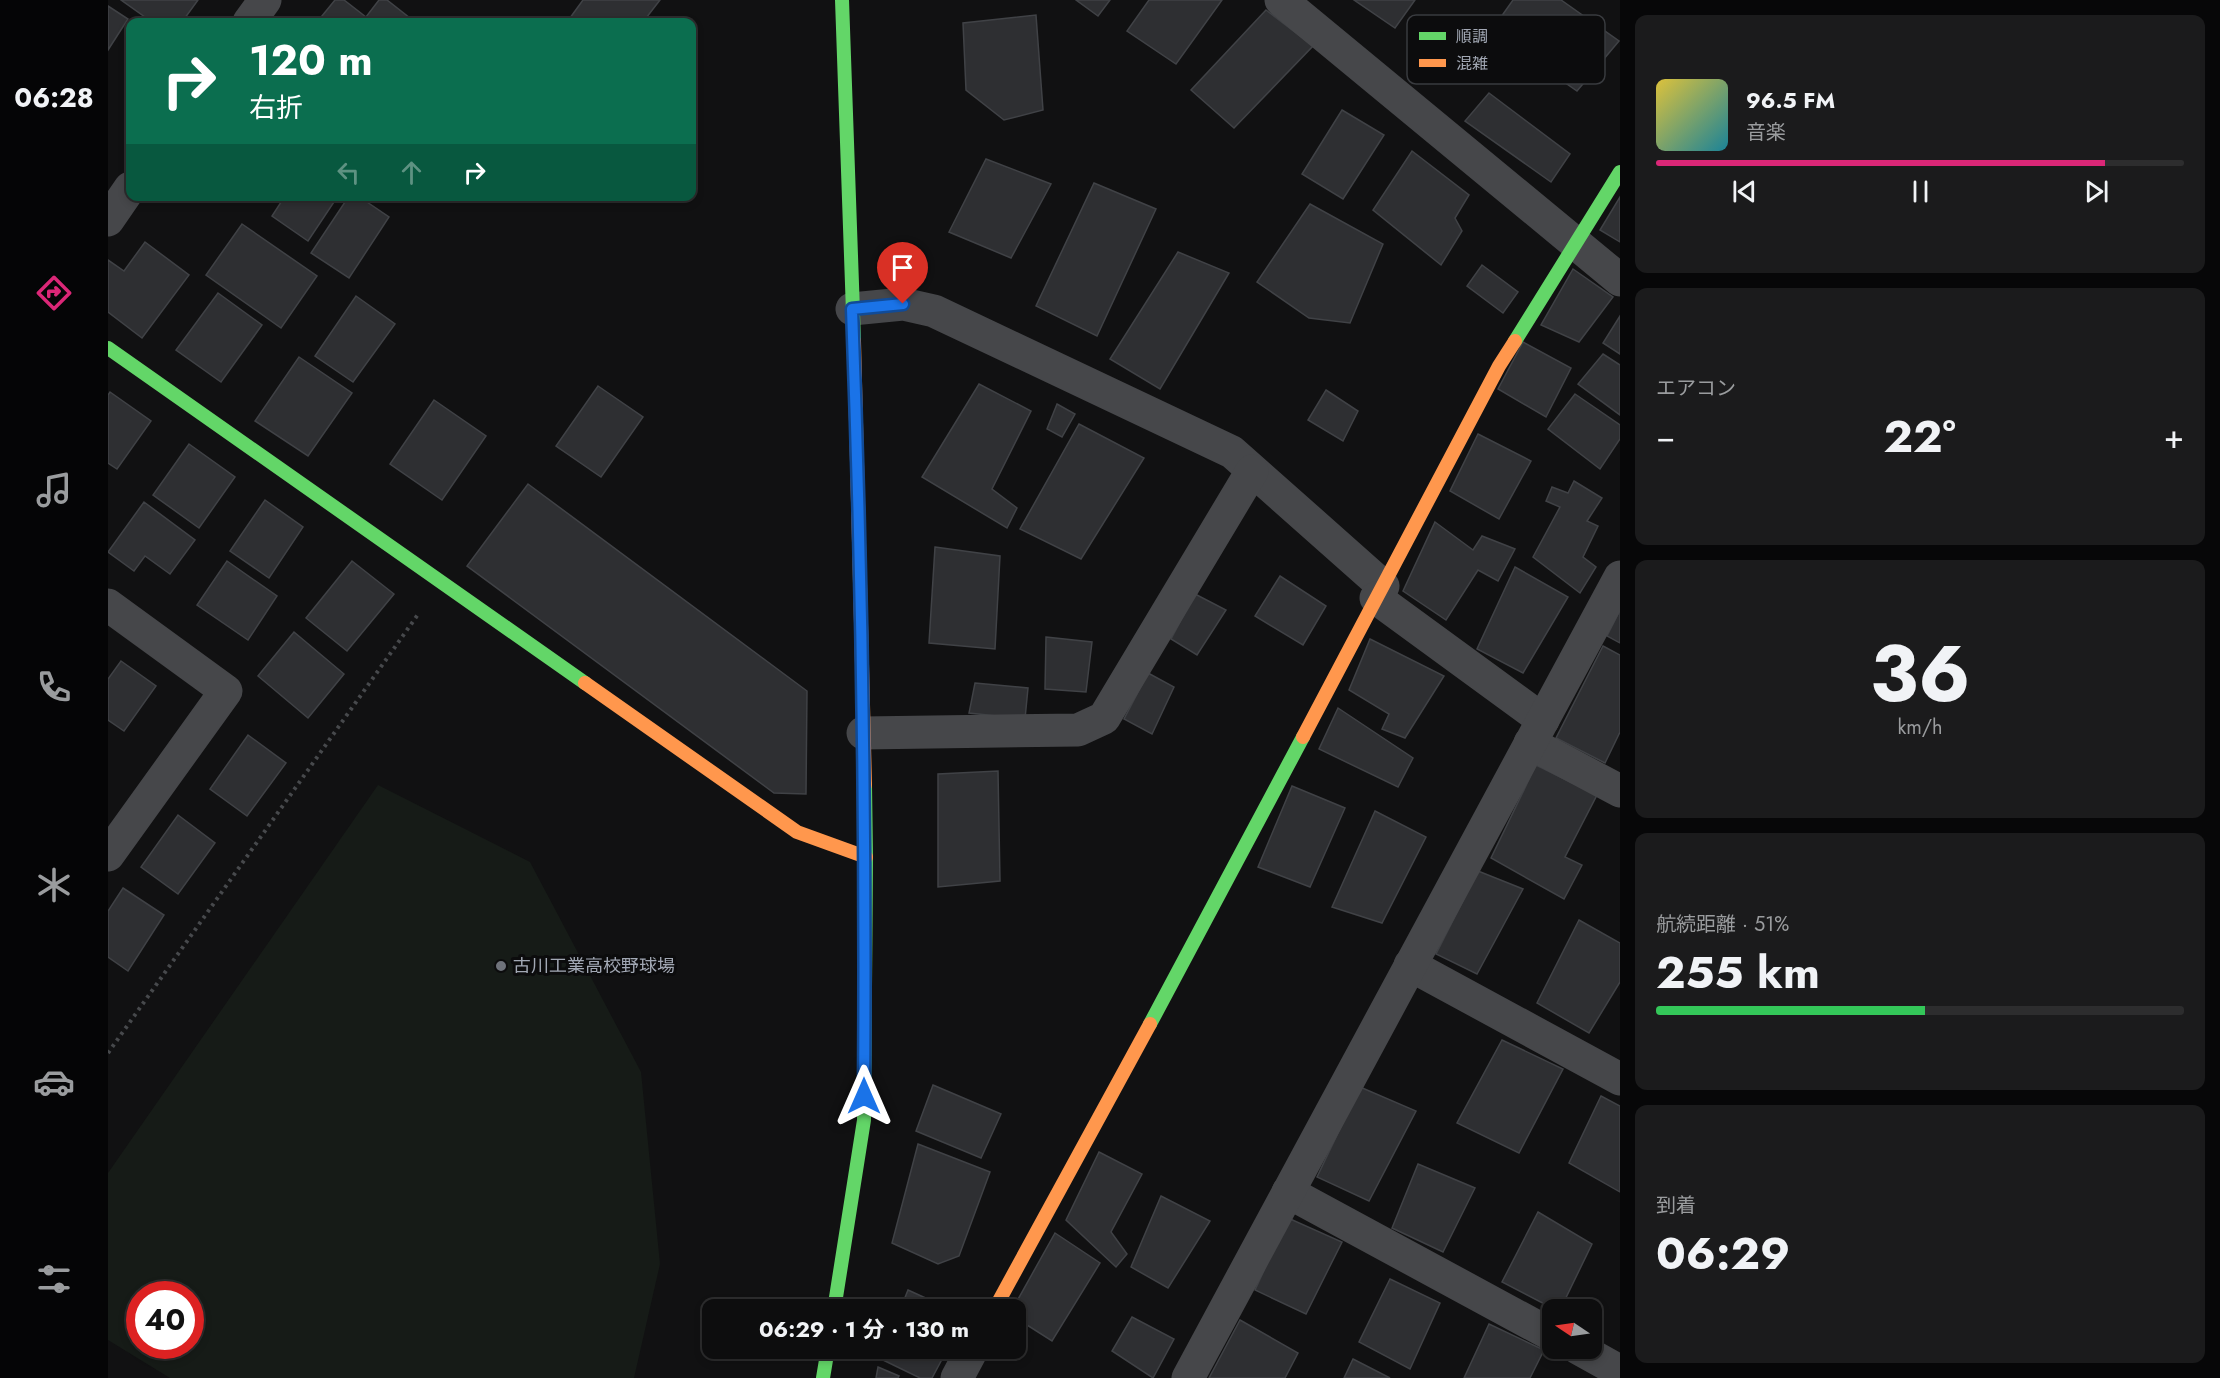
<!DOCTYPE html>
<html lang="ja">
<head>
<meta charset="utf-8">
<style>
	body { margin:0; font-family:Jost,"Noto Sans JP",sans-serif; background:#1b1b1c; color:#f1f3f6; height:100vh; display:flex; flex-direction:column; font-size:22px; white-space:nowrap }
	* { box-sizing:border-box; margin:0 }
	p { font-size:20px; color:#9a9c9e }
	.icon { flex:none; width:33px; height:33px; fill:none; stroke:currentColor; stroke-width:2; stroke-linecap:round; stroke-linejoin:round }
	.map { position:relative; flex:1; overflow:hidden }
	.details { display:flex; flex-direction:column; gap:15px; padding:15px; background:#070708; width:600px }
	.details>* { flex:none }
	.hud { position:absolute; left:18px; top:18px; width:570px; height:183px; border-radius:12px; box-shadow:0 3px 9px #0003,0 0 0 2px #2d2d2e; background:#0b6e4f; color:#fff; overflow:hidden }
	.needle { width:39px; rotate:283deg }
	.buttons { position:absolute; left:1434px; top:1299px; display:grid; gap:12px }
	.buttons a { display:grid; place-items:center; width:60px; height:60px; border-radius:12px; background:#0d0d0e; box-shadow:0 3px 9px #0003,0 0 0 2px #2d2d2e; font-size:30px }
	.speed { position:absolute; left:18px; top:1281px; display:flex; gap:12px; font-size:30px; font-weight:700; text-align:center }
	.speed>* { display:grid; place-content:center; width:78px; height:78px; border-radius:50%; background:#0d0d0e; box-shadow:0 3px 9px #0003,0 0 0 2px #2d2d2e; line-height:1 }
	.speed .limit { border:9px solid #d22; background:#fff; color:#111 }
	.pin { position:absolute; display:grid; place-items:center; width:51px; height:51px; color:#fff; margin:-62px -26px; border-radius:50% 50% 50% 0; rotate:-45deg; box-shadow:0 0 6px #0007 }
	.pin .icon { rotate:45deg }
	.me { position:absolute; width:66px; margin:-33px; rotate:0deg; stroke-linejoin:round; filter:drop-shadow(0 0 4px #0008) }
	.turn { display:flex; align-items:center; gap:21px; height:126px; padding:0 24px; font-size:27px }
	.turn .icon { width:78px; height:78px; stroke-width:2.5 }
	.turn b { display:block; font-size:42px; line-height:51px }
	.lanes { display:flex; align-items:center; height:57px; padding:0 24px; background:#0003; justify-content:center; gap:30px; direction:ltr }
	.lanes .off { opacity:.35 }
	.big { font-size:45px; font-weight:700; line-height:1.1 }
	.details .widget { flex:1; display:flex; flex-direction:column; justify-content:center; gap:9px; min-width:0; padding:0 21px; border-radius:12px; background:#1b1b1c }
	.details .dial { align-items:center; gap:0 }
	.dial b { font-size:78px; line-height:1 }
	.song { display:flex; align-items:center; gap:18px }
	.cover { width:72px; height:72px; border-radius:9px; background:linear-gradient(135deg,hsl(50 70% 55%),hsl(190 70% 35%)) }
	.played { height:6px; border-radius:3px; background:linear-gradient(90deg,#db2777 85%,#2d2d2e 85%) }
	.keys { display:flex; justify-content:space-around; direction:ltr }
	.heat { display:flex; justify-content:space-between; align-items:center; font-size:33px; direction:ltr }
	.charge { height:9px; border-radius:4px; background:linear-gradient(90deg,#34c759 51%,#2d2d2e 0) }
	.trip { position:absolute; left:594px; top:1299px; width:324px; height:60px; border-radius:12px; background:#0d0d0e; box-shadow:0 3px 9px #0003,0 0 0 2px #2d2d2e; font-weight:700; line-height:60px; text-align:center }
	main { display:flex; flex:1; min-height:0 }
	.tabs { display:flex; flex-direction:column; width:108px; justify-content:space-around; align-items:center; background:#050506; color:#9a9c9e }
	.tabs .icon { width:42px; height:42px }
	.tabs .on { color:#db2777 }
	.tabs b { font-size:27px; color:#f1f3f6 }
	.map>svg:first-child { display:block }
</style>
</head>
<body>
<main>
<nav class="tabs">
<b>06:28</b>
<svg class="icon on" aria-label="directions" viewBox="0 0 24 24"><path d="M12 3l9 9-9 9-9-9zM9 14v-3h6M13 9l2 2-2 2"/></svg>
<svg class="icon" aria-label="music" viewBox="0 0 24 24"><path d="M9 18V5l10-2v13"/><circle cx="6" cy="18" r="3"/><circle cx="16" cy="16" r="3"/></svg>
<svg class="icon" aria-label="phone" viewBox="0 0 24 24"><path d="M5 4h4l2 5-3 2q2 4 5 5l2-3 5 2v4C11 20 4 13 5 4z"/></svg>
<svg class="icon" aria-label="climate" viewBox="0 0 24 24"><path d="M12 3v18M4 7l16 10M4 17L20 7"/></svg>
<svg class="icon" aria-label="car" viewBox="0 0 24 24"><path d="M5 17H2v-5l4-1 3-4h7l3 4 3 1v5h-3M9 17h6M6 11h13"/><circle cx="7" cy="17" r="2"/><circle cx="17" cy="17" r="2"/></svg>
<svg class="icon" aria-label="filters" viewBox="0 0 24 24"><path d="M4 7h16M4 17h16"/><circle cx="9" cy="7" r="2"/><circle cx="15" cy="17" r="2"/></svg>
</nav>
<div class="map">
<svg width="1512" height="1378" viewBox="0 0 1512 1378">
	<rect width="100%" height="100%" fill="#111112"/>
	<path fill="#161b17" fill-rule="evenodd" d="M 270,785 L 422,862 L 533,1072 L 552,1264 L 526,1378 L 62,1378 L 0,1340 L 0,1173 ZM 32,1294 L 82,1294 L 82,1346 L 32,1346 Z"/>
	<g fill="#2e2f32" stroke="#404246" stroke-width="1.5">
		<path d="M 13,0 L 90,0 L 74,22 L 44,22 Z"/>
		<path d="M 227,0 L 236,0 L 258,17 L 271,0 L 279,0 L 307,22 L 209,22 Z"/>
		<path d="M 475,0 L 552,0 L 535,22 L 459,22 Z"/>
		<path d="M 968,0 L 1002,0 L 990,16 Z"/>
		<path d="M 1041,0 L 1114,0 L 1068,64 L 1019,31 Z"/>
		<path d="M 1246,0 L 1307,0 L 1287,28 Z"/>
		<path d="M 1405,0 L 1453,0 L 1511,41 L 1469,91 L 1383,31 Z"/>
		<path d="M 0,6 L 20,19 L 0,50 Z"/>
		<path d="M 1158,10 L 1205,46 L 1126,128 L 1083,90 Z"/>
		<path d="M 928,15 L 935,110 L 896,120 L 858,90 L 855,23 Z"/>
		<path d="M 1381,93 L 1462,154 L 1443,182 L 1357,121 Z"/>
		<path d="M 1234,110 L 1276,135 L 1235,199 L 1194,174 Z"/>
		<path d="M 1304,151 L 1361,195 L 1347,218 L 1354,231 L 1333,265 L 1265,210 Z"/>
		<path d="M 878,159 L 943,184 L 903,258 L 841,232 Z"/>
		<path d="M 986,183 L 1048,209 L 989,336 L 928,306 Z"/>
		<path d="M 177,196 L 230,196 L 200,241 L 164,216 Z"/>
		<path d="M 241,196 L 250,196 L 281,217 L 241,278 L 203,253 Z"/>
		<path d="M 1512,197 L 1512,242 L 1492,230 Z"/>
		<path d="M 1202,204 L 1275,244 L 1242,323 L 1201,318 L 1149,282 Z"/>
		<path d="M 134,224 L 209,276 L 173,328 L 98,275 Z"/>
		<path d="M 37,242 L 81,275 L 34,338 L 0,312 L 0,260 L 16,271 Z"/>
		<path d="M 1070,252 L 1121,273 L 1052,389 L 1002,359 Z"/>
		<path d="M 1374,265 L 1410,292 L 1395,313 L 1359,286 Z"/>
		<path d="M 1465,269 L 1505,297 L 1471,342 L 1433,325 Z"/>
		<path d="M 110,293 L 154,325 L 113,382 L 68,350 Z"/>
		<path d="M 248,296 L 287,324 L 245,382 L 207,356 Z"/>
		<path d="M 1512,316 L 1512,354 L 1495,343 Z"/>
		<path d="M 1415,342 L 1463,368 L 1438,417 L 1390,389 Z"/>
		<path d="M 1495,354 L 1512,365 L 1512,415 L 1470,384 Z"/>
		<path d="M 191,357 L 244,393 L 200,456 L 147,421 Z"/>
		<path d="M 871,384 L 923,411 L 884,489 L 909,508 L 899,528 L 814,477 Z"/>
		<path d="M 490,386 L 535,417 L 493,477 L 448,446 Z"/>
		<path d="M 1218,390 L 1250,411 L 1235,441 L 1200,420 Z"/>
		<path d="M 2,392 L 43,421 L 9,469 L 0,463 L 0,395 Z"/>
		<path d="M 1467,394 L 1512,425 L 1512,439 L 1492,469 L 1440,429 Z"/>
		<path d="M 326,400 L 378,436 L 334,500 L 282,464 Z"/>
		<path d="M 949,404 L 967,414 L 954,437 L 939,429 Z"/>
		<path d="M 971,424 L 1036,458 L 973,559 L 912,529 Z"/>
		<path d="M 1370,434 L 1423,461 L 1391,519 L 1342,491 Z"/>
		<path d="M 81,444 L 127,477 L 91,528 L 45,495 Z"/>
		<path d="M 1466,481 L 1494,498 L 1479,521 L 1490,526 L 1475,557 L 1488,567 L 1472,593 L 1425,557 L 1452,507 L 1438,501 L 1444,487 L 1460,493 Z"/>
		<path d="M 420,484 L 699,691 L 698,794 L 666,793 L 359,566 Z"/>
		<path d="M 157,500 L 195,527 L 161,578 L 122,551 Z"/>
		<path d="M 36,502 L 87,540 L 62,574 L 37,556 L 26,571 L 0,552 Z"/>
		<path d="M 1327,522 L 1365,550 L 1374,536 L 1407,549 L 1390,581 L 1370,570 L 1338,620 L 1295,591 Z"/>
		<path d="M 827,547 L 892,556 L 887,649 L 821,643 Z"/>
		<path d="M 119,561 L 169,596 L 140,640 L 89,605 Z"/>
		<path d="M 244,561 L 286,594 L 239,651 L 198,618 Z"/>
		<path d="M 1407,567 L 1460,597 L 1415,673 L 1369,649 Z"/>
		<path d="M 1172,576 L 1218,606 L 1195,645 L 1147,616 Z"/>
		<path d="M 1087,594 L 1118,610 L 1089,655 L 1063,639 Z"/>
		<path d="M 1512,610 L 1512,643 L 1499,636 Z"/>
		<path d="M 186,632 L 236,674 L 200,718 L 150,676 Z"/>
		<path d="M 938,637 L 984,642 L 978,692 L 937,689 Z"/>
		<path d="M 1262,639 L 1336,676 L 1297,738 L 1274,729 L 1281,714 L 1241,690 Z"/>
		<path d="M 1495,646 L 1512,655 L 1512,732 L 1497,763 L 1448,738 Z"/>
		<path d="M 13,661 L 48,686 L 16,731 L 0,720 L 0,679 Z"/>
		<path d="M 1040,673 L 1066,687 L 1044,734 L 1016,719 Z"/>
		<path d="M 867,683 L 920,688 L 917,719 L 861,713 Z"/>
		<path d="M 1230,708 L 1305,758 L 1290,787 L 1211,749 Z"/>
		<path d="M 140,735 L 178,763 L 139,816 L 102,789 Z"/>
		<path d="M 1428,765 L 1489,795 L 1457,857 L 1474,865 L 1456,899 L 1383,858 Z"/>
		<path d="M 890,771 L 892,881 L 830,887 L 830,774 Z"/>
		<path d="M 1184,786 L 1237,808 L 1202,887 L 1150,867 Z"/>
		<path d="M 1267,811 L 1318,837 L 1274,923 L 1224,907 Z"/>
		<path d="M 70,815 L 107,843 L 70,894 L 33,867 Z"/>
		<path d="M 1370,871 L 1415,889 L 1369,974 L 1328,954 Z"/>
		<path d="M 15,888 L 56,915 L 20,971 L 0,957 L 0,911 Z"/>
		<path d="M 1471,920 L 1512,943 L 1512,982 L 1481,1033 L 1429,1003 Z"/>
		<path d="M 1394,1040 L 1455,1069 L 1411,1153 L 1349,1123 Z"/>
		<path d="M 825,1085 L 893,1114 L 873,1158 L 808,1131 Z"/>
		<path d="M 1252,1087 L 1308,1111 L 1261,1201 L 1209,1177 Z"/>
		<path d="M 1493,1096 L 1512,1106 L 1512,1192 L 1461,1163 Z"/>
		<path d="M 810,1144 L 882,1172 L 851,1256 L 830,1264 L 784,1243 Z"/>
		<path d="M 991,1152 L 1034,1174 L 1003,1232 L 1019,1254 L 1008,1267 L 958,1220 Z"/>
		<path d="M 1310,1164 L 1367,1188 L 1335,1252 L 1284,1228 Z"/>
		<path d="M 1053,1196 L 1102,1221 L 1060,1288 L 1023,1267 Z"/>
		<path d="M 1430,1212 L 1484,1244 L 1452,1310 L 1448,1310 L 1394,1282 Z"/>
		<path d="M 1180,1218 L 1234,1242 L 1198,1314 L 1147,1290 Z"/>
		<path d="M 947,1233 L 992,1263 L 944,1341 L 908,1318 L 908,1310 L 904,1310 Z"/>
		<path d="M 1282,1279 L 1332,1303 L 1302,1369 L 1251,1342 Z"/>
		<path d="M 800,1290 L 844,1310 L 792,1310 Z"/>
		<path d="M 1024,1317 L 1066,1339 L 1045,1378 L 1004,1351 Z"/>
		<path d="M 1132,1320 L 1190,1353 L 1177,1378 L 1101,1378 Z"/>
		<path d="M 1381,1324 L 1436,1350 L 1422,1378 L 1356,1378 Z"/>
		<path d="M 777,1348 L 840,1348 L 824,1378 L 812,1378 L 773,1359 Z"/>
		<path d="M 1245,1359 L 1282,1378 L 1236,1378 Z"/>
		<path d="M 770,1367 L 791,1376 L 790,1378 L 768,1378 Z"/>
	</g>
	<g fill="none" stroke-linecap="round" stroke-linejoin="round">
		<path stroke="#47494c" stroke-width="4" stroke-dasharray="3 4.5" stroke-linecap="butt" d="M 0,1053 L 311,613"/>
		<g stroke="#46474a" stroke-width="33">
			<path d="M 1173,0 L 1512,280"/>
			<path d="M 141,22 L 157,0"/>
			<path d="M 0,220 L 22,188"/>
			<path d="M 744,309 L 795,304 L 826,311 L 1124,452 L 1275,586"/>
			<path d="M 1268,598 L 1435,720"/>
			<path d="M 0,605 L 118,691 L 0,855"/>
			<path d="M 755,733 L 970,730 L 996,718 L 1144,471"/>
			<path d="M 1422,743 L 1512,791"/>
			<path d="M 1302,965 L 1512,1079"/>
			<path d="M 1180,1192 L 1444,1335"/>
			<path d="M 1470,1348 L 1504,1367"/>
			<path d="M 849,1378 L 865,1348"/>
			<path d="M 1080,1378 L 1512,577"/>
		</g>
		<g stroke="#63d668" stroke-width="14">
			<path d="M 734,0 L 746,341"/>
			<path d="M 1407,341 L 1512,172"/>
			<path d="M 0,348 L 477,683"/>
			<path d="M 1042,1024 L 1195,737"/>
			<path d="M 726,1310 L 756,1120 L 758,857 L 757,785"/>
			<path d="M 715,1378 L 720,1348"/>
		</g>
		<g stroke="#ff974d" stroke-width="14">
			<path d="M 746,341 L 757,785"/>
			<path d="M 477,683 L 689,832 L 758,857"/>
			<path d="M 1195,737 L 1391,366 L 1407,341"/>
			<path d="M 886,1310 L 1042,1024"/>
		</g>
	</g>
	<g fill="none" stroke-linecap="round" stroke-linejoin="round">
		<g stroke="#114b97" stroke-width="15">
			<path id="route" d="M 756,1096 C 758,834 754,571 744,309 L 795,304"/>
		</g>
		<use href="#route" stroke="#1a73e8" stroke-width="10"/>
	</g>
	<circle fill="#6f737b" stroke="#0c0c0d" stroke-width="2" cx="393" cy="966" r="6"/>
	<g text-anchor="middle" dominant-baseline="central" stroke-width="6" stroke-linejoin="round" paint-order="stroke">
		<g font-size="18" fill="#a2a8b4" stroke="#0c0c0d" text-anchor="start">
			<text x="405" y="966">古川工業高校野球場</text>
		</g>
	</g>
	<rect x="1299" y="15" width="198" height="69" rx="9" fill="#0c0c0d" stroke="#393b3f" stroke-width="1.5"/>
	<rect x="1311" y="32" width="27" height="8" fill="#63d668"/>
	<rect x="1311" y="59" width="27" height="8" fill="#ff974d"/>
	<g font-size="16" fill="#a2a8b4">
		<text x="1348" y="42">順調</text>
		<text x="1348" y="69">混雑</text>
	</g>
</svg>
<div class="buttons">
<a><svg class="needle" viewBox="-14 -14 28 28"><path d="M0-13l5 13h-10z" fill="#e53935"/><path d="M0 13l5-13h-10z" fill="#9a9c9e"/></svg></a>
</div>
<div class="speed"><div class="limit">40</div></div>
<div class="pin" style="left:795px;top:304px;background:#d93025"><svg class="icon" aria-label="arrive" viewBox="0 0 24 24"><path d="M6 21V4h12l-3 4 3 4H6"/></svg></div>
<svg class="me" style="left:756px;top:1096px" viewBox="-20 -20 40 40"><path d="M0-17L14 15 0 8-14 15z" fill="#1a73e8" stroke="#fff" stroke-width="4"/></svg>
<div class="trip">06:29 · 1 分 · 130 m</div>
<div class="hud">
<div class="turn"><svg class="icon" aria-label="right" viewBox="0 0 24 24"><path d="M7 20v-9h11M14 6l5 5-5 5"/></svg><div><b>120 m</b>右折</div></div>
<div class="lanes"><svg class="icon off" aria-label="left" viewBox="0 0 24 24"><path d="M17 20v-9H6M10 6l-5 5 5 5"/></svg><svg class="icon off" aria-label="ahead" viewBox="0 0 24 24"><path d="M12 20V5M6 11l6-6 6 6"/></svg><svg class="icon" aria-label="right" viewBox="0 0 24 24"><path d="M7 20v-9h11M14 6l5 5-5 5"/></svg></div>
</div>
</div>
<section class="details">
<div class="widget">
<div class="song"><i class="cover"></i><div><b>96.5 FM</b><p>音楽</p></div></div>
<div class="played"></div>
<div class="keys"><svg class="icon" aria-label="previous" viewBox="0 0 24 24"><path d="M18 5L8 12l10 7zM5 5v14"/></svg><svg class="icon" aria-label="pause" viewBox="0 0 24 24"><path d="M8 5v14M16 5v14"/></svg><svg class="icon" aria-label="next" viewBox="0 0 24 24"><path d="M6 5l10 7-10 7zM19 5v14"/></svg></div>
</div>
<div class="widget"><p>エアコン</p>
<div class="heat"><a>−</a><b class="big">22°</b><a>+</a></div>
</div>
<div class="widget dial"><b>36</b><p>km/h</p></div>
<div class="widget"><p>航続距離 · 51%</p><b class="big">255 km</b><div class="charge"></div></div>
<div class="widget"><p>到着</p><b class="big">06:29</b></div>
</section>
</main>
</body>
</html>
